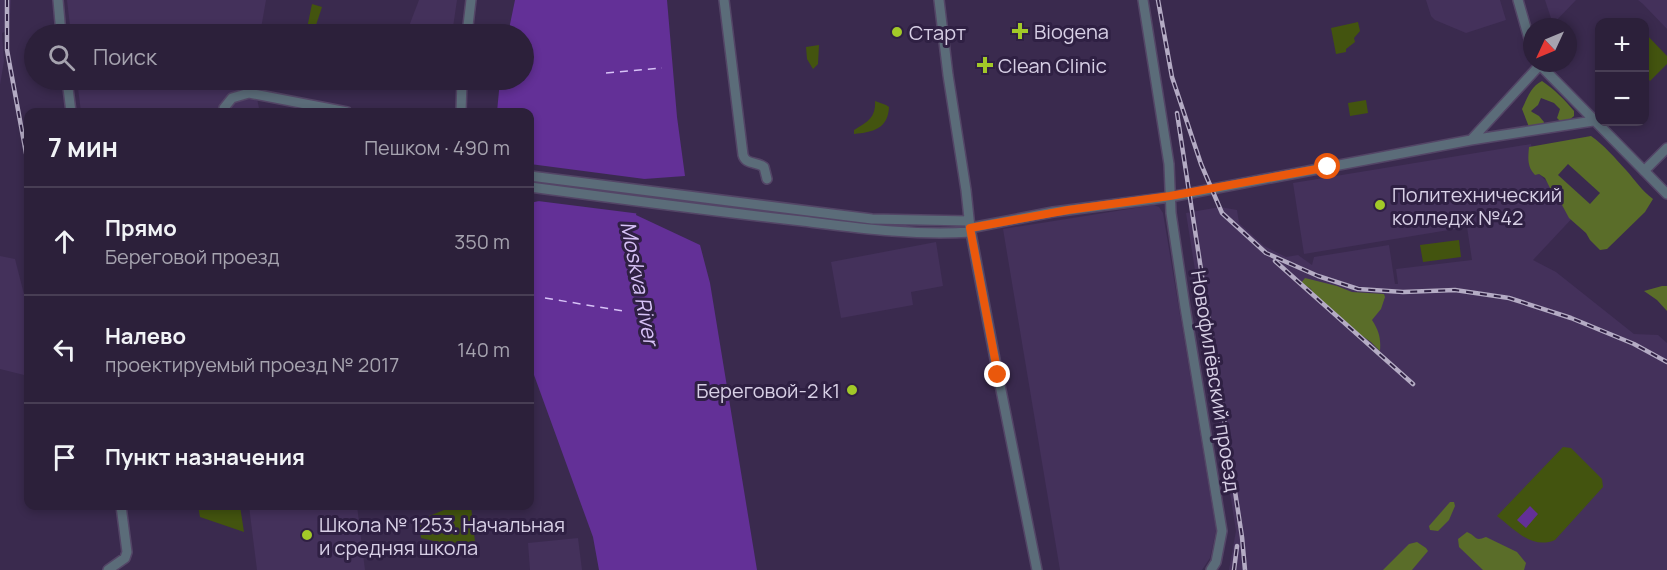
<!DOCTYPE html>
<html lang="ru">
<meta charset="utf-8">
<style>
:root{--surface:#2c203a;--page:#382d45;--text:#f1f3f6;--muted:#a6a3af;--line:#483e54}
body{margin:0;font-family:Manrope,sans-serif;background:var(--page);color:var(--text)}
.controls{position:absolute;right:18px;top:18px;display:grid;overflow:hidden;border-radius:12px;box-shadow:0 3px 9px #0003}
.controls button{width:54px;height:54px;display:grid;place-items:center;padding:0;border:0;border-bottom:2px solid var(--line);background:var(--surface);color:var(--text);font:30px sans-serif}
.compass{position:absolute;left:1523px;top:18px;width:54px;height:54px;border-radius:50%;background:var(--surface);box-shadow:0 3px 9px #0003;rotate:226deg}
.stop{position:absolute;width:18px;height:18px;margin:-14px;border:4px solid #ea580c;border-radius:50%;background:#fff}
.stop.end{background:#ea580c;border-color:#fff;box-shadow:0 2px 6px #0008}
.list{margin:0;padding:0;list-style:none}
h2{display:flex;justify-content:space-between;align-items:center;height:78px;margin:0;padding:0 24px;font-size:26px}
h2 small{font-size:20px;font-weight:400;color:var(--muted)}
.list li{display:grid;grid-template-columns:39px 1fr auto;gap:18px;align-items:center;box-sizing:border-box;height:108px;padding:0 24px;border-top:2px solid var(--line)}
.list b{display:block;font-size:22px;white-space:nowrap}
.list p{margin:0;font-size:20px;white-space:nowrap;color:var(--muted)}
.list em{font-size:20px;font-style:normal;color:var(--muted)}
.icon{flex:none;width:33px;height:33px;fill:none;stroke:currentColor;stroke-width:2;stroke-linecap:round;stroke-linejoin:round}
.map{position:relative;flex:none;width:1667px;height:570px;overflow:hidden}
.search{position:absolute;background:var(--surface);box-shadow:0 3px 9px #0003;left:24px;top:24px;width:510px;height:66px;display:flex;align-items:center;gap:15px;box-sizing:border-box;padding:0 21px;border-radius:33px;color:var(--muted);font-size:22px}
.panel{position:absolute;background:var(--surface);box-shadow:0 3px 9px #0003;left:24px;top:108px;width:510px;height:402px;border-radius:12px}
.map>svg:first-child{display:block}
.built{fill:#44315b}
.green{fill:#43540f}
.forest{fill:#5a6d29;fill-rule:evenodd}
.water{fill:#633097}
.pier{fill:#3a2a4e}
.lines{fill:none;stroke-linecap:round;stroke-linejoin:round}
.ferry{stroke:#d7c2f7;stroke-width:1.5;stroke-dasharray:8 6;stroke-linecap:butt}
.minor-casing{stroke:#534566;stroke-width:12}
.minor{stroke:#5b6c79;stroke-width:9}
.rail-casing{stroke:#b4abc4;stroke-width:4.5}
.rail{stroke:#2f2043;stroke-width:2;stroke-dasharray:7;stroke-linecap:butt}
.route{stroke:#ea580c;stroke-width:8}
.poi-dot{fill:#a2c928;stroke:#2f2043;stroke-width:2}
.labels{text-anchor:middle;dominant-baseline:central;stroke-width:6;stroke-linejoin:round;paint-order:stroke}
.poi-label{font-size:20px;fill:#d8d0e6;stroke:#2f2043;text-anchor:start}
.street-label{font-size:20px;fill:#d8d0e6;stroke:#2f2043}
.water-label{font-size:21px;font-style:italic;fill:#d7c2f7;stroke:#2f2043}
</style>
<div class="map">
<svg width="1667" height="570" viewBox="0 0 1667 570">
<rect width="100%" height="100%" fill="#3a2a4e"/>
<path class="built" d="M0,0H11L9,30L2,33L4,61L0,85Z
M67,0H266L260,34H71Z
M419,0H457L452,34H406Z
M1426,0H1500L1506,20L1466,33L1435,20L1431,16Z
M1545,0H1576L1553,24Z
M1638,0H1667V29L1643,4Z
M77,80H253L259,108L258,112H81Z
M383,80H447V87L379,88Z
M1531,144L1536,171L1578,212L1533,260L1556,272L1634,334L1658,335L1667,343V570H1229L1236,531L1186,213L1220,207L1237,210L1239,223L1264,246L1286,257L1298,255L1312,265L1314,257L1389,245L1395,284H1398L1396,269L1472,260L1467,227L1304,254L1293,183Z
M1154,205L1159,207L1163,213L1216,530L1210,558L1202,570H1060L1003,229Z
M936,242L943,286L911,292L913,305L841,318L831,262Z
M0,256L15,259L28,310V376L0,369Z
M249,506H357L365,570H257Z
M578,538L582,570H530L528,543Z"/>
<path class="green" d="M312,4L322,7L316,25L317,34L306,33Z
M1358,22L1360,31L1354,38L1355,42L1346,49V52L1336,54L1331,28Z
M1645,33L1667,56V64L1650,81L1645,75Z
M819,45L818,64L813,69L807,59L806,47Z
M1366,100L1368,113L1350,116L1348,103Z
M875,101L886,105L889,107C888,129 873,132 854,134V130C867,122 876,118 875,101Z
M1459,240L1461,257L1423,262L1420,245Z
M1563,447L1571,448L1602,479L1603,487L1555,540C1532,550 1514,529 1497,516Z
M198,506H240L244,532L200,517Z
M454,506H471L476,551L421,538L419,520Z"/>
<path class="forest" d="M1542,81C1554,89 1565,100 1574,111V116L1568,121L1561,122L1557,118L1560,109L1554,103L1541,98L1538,105L1531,111L1532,112L1539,116L1544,122L1543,126L1529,127L1522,109C1527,99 1531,86 1542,81Z
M1591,136C1604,145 1615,158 1626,170C1635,180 1642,191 1653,199L1645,212L1607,249L1600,250L1590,240L1586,233L1569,218L1562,205L1554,196L1545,178L1539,174L1535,175C1527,167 1528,158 1529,147ZM1568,164L1600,193L1590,204L1558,175Z
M1305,278L1337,286L1352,292L1384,294L1385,297L1381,309L1372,320C1379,331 1381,338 1380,351L1371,342L1355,331L1318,300L1314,296L1311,289L1301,283Z
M1662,286H1667V311L1657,300L1644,291Z
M1450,502H1454L1455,506L1449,520L1438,531L1430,530L1429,526Z
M1467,532C1477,536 1474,542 1486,537L1517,552L1526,563L1524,570H1483L1459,547L1458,539Z
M1417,542L1426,548L1428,551L1412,570H1383L1409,544Z"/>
<path class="water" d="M515,0H667L677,117L685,176L644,179L636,215L700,245L710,283L757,570H599L593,537L530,364V203L539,201V169L530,164V112H497L500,80H524V34H508Z
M1530,506L1538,514L1526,528L1517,520Z"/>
<path class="pier" d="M530,164L660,181L646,182L639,213L641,214L530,200L536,199V170L530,167Z"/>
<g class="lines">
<path class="ferry" d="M606,73L662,68
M545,298L623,311"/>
<defs>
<path id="minor" d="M58,0L61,34
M724,0L743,155C746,165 756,161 764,167L767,179
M939,0L948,75L966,190L970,228L998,375L1037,570
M1143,0L1169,164L1171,213L1185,307L1222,531L1216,562L1211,570
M1518,0L1532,49
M467,34L471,0
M1538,63L1667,194
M67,80L71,112
M223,112L224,108L232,98L249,93L347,112
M461,112L462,80
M1471,140L1539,66
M1644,171L1667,148
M530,176L872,219L969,221
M530,187C620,199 711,211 802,221C858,228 915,236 971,232
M970,228L1053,212L1170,197L1471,140L1593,121
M108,570L125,558L127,552L121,506"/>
</defs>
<use href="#minor" class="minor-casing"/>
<use href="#minor" class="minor"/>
<defs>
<path id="rail" d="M7,0V50L28,164
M1158,0L1172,77L1201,164L1222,213L1266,253L1318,276L1358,289L1403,292L1455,290L1509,298L1571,318L1634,344L1667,362
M1177,113L1242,537L1245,570
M1275,261L1413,384
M27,284L28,289
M1234,570L1237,546"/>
</defs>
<use href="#rail" class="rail-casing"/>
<use href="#rail" class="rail"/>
</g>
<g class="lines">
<path class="route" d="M998,375L970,228L1068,210L1170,196L1328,167"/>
</g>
<g class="poi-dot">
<path d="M1017 22h6v6h6v6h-6v6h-6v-6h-6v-6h6z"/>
<circle cx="897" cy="32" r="6"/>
<path d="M982 56h6v6h6v6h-6v6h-6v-6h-6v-6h6z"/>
<circle cx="1380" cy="205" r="6"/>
<circle cx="852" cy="390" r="6"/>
<circle cx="307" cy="535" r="6"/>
</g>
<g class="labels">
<g class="poi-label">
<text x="1034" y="31">Biogena</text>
<text x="909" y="32">Старт</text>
<text x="998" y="65">Clean Clinic</text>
<text x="1392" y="194">Политехнический<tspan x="1392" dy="23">колледж №42</tspan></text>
<text x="840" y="390" text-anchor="end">Береговой-2 k1</text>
<text x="319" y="524">Школа № 1253. Начальная<tspan x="319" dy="23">и средняя школа</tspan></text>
</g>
<g class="street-label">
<text transform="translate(1216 381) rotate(81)">Новофилёвский проезд</text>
</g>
<g class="water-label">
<text transform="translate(640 283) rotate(79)">Moskva River</text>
</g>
</g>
</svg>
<div class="controls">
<button>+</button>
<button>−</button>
</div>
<svg class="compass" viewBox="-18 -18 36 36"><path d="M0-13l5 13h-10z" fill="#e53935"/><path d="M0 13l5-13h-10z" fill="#a6a3af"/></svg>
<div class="stop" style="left:1328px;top:167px"></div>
<div class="stop end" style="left:998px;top:375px"></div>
<div class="search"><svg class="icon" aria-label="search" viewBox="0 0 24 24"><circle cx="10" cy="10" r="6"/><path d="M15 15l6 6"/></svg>Поиск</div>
<section class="panel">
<h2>7 мин<small>Пешком · 490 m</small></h2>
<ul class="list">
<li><svg class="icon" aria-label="ahead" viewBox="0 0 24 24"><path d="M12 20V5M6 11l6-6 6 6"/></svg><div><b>Прямо</b><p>Береговой проезд</p></div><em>350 m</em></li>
<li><svg class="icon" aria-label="left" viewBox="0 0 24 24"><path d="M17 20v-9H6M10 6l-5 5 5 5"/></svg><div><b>Налево</b><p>проектируемый проезд № 2017</p></div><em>140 m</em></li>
<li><svg class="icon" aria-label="arrive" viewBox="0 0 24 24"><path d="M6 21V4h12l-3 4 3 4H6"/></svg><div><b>Пункт назначения</b></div></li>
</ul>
</section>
</div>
